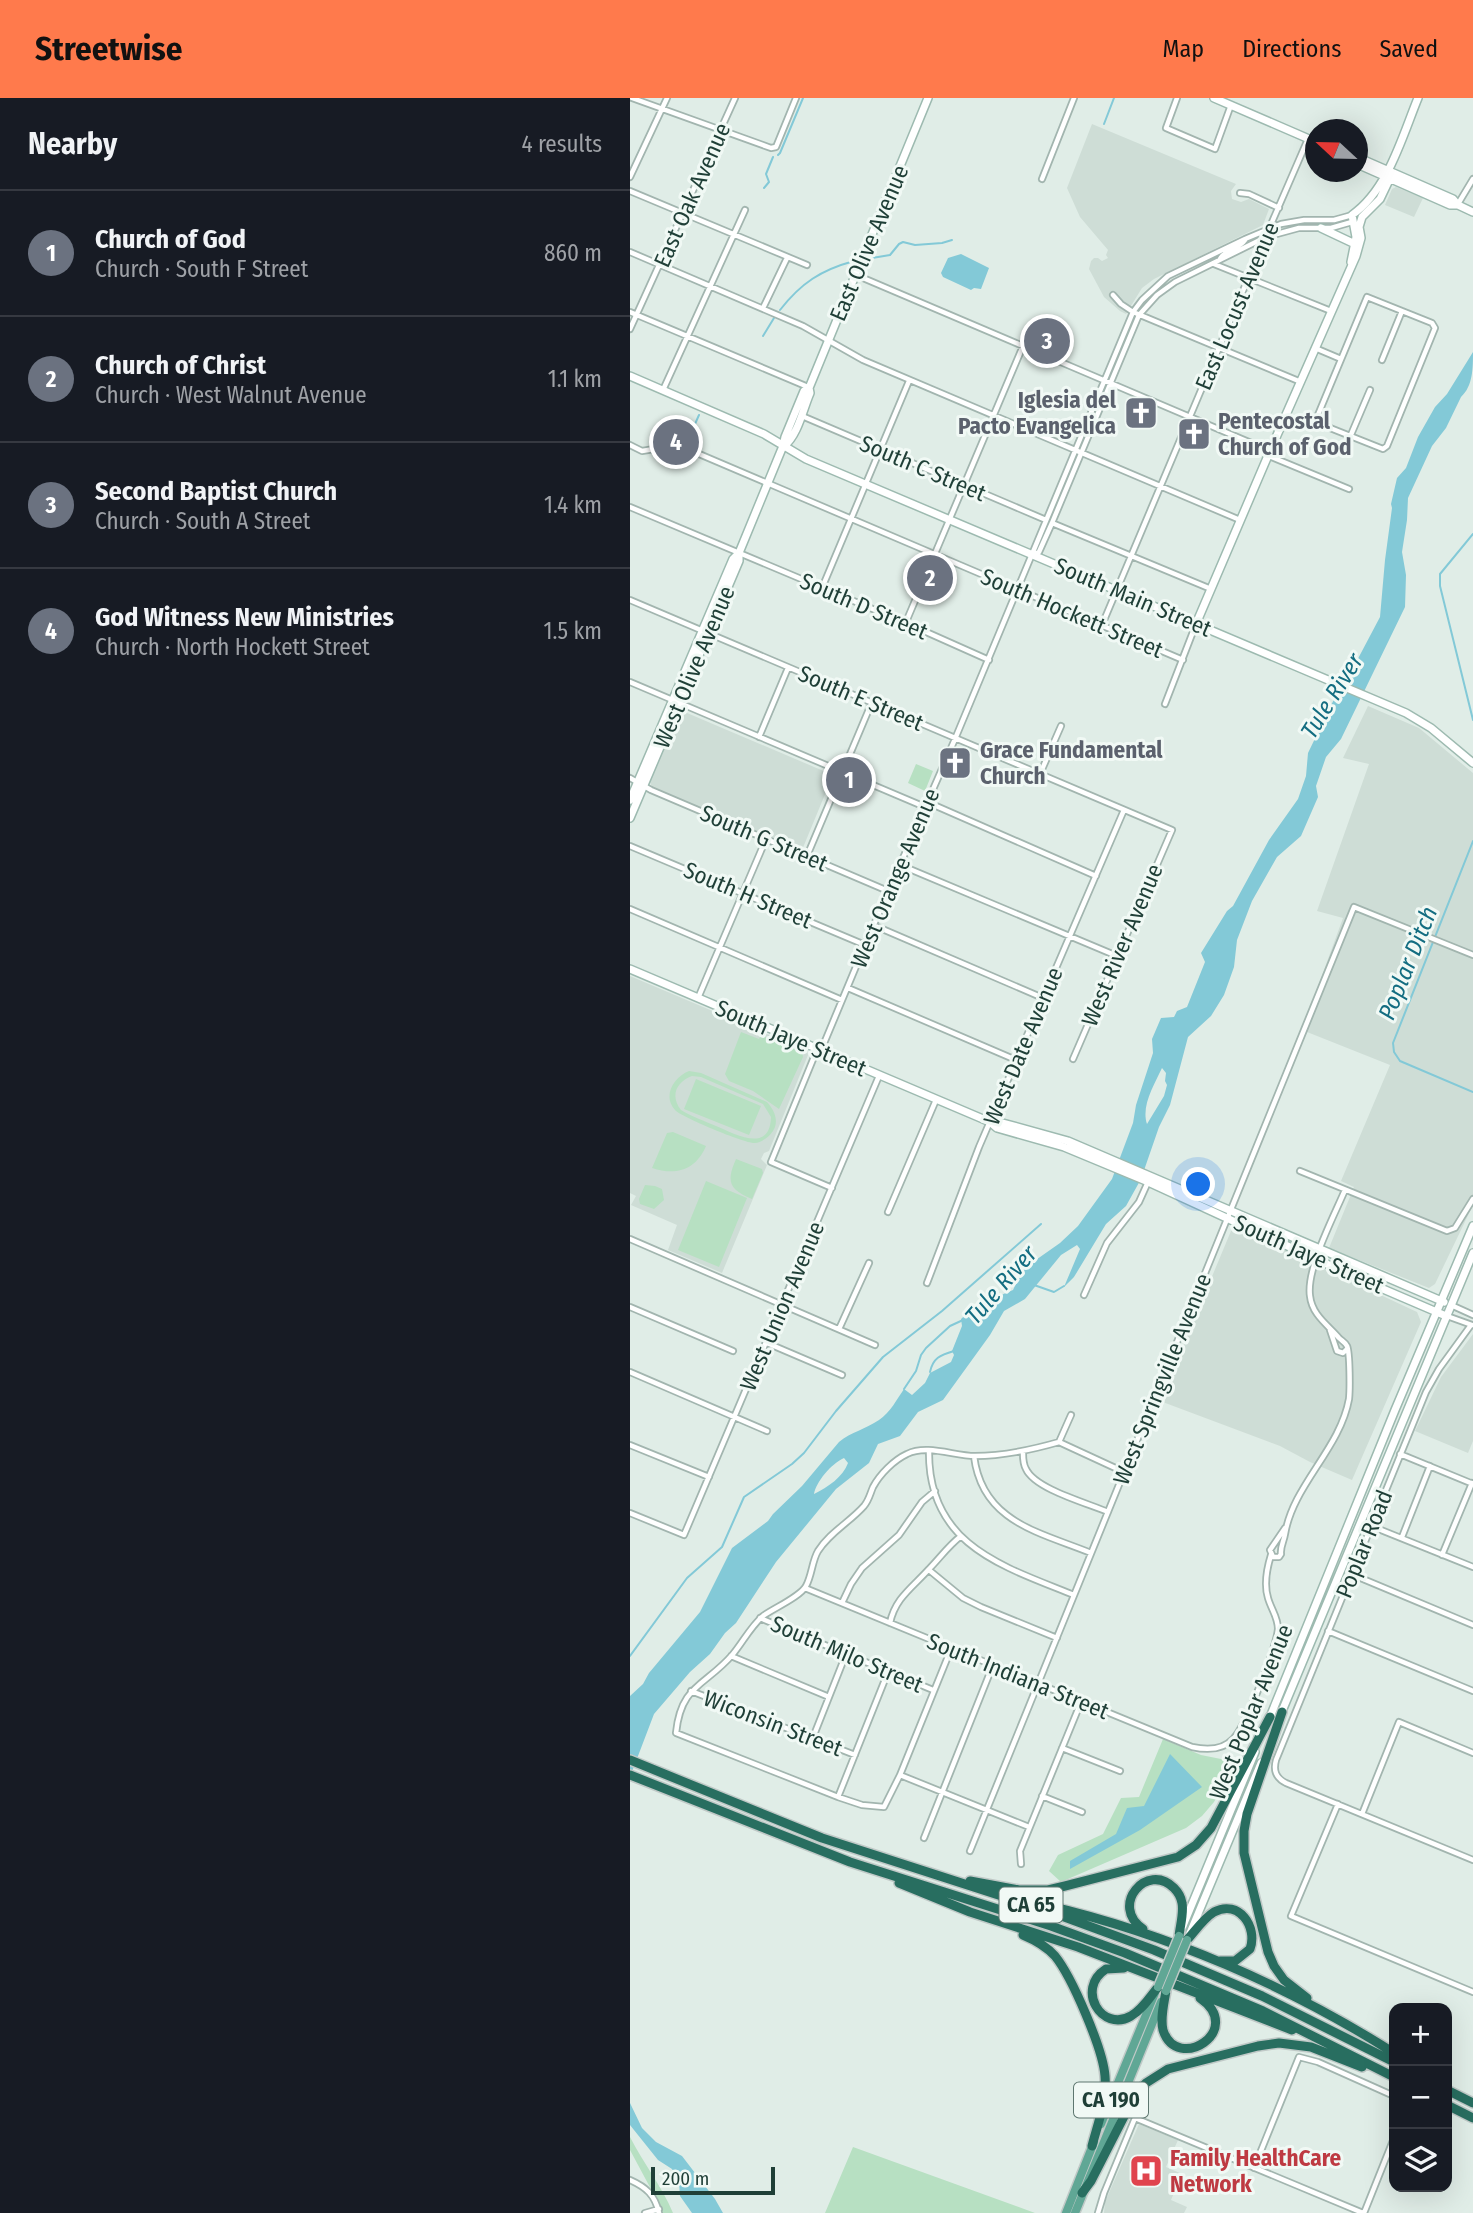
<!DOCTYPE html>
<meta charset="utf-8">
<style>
:root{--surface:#171b24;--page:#20242c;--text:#f1f3f6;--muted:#9ea1a6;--line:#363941;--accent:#ff7a4c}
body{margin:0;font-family:"Fira Sans Condensed",sans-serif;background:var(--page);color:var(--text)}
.controls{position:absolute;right:21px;bottom:21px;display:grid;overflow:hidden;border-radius:14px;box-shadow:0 7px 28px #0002}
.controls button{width:63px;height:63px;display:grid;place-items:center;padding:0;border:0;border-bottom:2px solid var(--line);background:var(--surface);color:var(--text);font:35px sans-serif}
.compass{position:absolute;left:675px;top:21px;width:63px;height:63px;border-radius:50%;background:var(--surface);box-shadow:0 7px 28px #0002;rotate:292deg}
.scale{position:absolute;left:21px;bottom:18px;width:124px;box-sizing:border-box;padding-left:7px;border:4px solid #1f3f37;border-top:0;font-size:19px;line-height:24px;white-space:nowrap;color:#1f3f37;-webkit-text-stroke:5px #f1f9f5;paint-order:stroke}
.you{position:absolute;left:569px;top:1087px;width:24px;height:24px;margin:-18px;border:5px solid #fff;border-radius:50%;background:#1a73e8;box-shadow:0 0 0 10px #1a73e833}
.badge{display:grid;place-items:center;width:46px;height:46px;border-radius:50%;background:var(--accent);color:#fff;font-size:23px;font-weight:700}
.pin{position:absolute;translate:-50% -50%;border:4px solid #fff;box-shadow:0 2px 7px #0006}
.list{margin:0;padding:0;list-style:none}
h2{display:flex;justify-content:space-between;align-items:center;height:91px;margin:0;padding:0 28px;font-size:30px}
h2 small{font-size:23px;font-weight:400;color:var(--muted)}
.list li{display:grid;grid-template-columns:46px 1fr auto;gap:21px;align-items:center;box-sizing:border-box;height:126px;padding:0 28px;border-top:2px solid var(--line)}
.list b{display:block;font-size:26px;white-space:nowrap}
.list p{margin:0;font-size:23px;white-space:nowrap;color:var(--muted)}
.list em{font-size:23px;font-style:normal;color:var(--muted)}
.icon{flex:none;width:38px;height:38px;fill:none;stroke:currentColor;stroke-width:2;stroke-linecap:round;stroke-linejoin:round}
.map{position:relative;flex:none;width:843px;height:2115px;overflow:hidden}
header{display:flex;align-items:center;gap:42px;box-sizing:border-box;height:98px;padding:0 35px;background:var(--accent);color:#111}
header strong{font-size:33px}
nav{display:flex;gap:38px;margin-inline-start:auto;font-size:24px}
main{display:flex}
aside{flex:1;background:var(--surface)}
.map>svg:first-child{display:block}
.built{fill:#ceddd6}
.green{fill:#b7e0c2;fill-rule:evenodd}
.water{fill:#83c9d7;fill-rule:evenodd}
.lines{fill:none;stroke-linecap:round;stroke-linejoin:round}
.stream{stroke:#83c9d7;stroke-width:2}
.street-casing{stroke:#a2b5af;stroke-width:8}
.secondary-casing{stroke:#9dbab0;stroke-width:10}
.primary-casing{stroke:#c0c9c7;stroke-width:11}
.highway-casing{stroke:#c0c9c7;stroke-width:12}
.street{stroke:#fff;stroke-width:4.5}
.secondary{stroke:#fff;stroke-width:7}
.primary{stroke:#60a795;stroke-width:8}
.highway{stroke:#286e60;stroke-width:9}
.primary-bridge-casing{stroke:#c0c9c7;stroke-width:11;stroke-linecap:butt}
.primary-bridge{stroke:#60a795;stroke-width:8}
.labels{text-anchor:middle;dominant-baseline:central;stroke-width:6;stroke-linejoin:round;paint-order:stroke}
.shield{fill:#f1f9f5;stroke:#5e7770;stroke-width:2}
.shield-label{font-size:21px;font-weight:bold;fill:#1f3f37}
.street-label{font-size:23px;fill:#1f3f37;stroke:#f1f9f5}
.worship-label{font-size:23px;font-weight:bold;fill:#5b616d;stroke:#f1f9f5;text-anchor:start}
.health-label{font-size:23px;font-weight:bold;fill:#be3a42;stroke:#f1f9f5;text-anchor:start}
.water-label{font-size:24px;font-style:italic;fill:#136d81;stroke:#f1f9f5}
</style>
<header>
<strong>Streetwise</strong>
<nav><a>Map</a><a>Directions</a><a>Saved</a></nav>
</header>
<main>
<aside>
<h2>Nearby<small>4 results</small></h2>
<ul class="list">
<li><span class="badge" style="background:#6b7280">1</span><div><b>Church of God</b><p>Church · South F Street</p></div><em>860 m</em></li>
<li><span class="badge" style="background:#6b7280">2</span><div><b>Church of Christ</b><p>Church · West Walnut Avenue</p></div><em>1.1 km</em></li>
<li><span class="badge" style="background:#6b7280">3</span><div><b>Second Baptist Church</b><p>Church · South A Street</p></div><em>1.4 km</em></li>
<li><span class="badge" style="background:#6b7280">4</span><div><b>God Witness New Ministries</b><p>Church · North Hockett Street</p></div><em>1.5 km</em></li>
</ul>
</aside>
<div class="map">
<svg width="843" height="2115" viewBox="0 0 843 2115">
<rect width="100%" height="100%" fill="#e0ede7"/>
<path class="built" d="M462,26L606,86L601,93L602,101L611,104L619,101L639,111L633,127L524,181L512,190L496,216L490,213L474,199L459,171L461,163L464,160H468L472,163L478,160L476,157L478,152L450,119L437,90Z
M766,89L793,100L784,119L755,107L762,91Z
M738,608L789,630L843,675V1107L805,1186L799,1190L699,1150L724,1089L711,1083L760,967L672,932L713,820L687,813L739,666L713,660Z
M50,612L203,677L172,752L22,689L20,684Z
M0,878L177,953L178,957L139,1053L134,1055L131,1061L137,1067L92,1175L38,1152L47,1127L1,1107L6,1098L0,1095Z
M607,1130L787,1214L791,1224L722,1382L680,1364L650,1348L530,1303L601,1133Z
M843,1236V1343L838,1355L785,1333L811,1279Z
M509,2026L548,2042L536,2069L552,2076L541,2102L557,2109L554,2115H474L475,2104Z"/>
<path class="green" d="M286,666L303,673L295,693L278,685Z
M111,934L129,941L131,937L172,954L173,959L149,1011L123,993L99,983L95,976Z
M59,973L71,975L137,1004C143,1011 148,1019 145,1029C142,1037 133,1044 125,1045C116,1046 51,1019 45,1012C32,998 44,979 59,973ZM62,978L71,979L133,1006L141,1019C140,1056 105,1036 86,1028C75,1023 62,1019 51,1012C40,998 46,984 62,978Z
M66,981L131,1008L119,1037L54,1011Z
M43,1034L76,1048C66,1072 46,1078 22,1070L37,1035Z
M106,1061L132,1071L133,1075L122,1101C99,1091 96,1084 106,1061Z
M76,1083L117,1100L89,1169L48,1152Z
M15,1087L25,1088L32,1091L34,1102L24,1111L10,1106L9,1101Z
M533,1641L571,1657L606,1664L584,1704L572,1718L556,1730L431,1784L419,1773L428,1757L473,1736L491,1700L509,1699Z
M0,2039C13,2065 32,2088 43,2115H31L30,2108L0,2052Z
M223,2049L405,2115H195Z"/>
<path class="water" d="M331,156L359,170L351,191L344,190L341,192L313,179L311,175L318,160Z
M843,254C843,270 843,288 831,299L816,330L802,348L778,400L777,422L772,454L776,477L775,509L711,641L696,659L686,688L688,699L671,738L647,759L622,803L607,842L604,869L594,897L581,918L558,939L540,1007L529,1029L511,1081L496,1108L476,1126L444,1179L434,1189L450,1151L447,1147L431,1157L395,1201L374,1213L360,1237L313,1302L288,1314L270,1338L248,1346L239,1365L206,1391L146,1464L106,1525L95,1535L80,1556L60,1574L24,1616L0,1679V1598L13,1586L19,1575L70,1514L102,1450L138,1423L143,1416L172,1388L209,1344C221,1334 236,1331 249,1322C260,1315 267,1301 274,1291L282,1297L295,1285L300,1275L321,1264L324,1257L322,1253L332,1228L331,1221L345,1208L383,1192L393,1171L430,1145L448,1128L482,1081L503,1025L506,1007L523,955L522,941L531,920L544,919L547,913L557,909L575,864L571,855L597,813L603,808L639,742L668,701L676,678L678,655L708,593L722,572L750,519L755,462L762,410L761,406L767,380L776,370L788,339L805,309L817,296ZM532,970L536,975L535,983L537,987L534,998L517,1026C511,1008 524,987 532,970ZM214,1360L218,1365C213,1379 198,1389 184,1396C186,1384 201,1366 214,1360Z
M540,1656L572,1689L510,1732L440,1771V1763L486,1736L497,1710L514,1708Z
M0,2005L12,2030L26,2044L52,2058L85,2101L93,2115H62L50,2098L49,2084L42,2071L28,2062L0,2027Z"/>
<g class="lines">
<path class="stream" d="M474,26L484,0
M148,57L150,55L173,0
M134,90L139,84L136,76L143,59
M242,160L260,157L269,146L273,144L285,147L312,145L322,142
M150,212C171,185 191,172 224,163
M133,238L144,220
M57,344L69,317
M843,436L810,476V488L843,622
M843,743L763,945L764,954L770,963L843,994
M404,1187L424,1194L434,1188
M300,1274C303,1260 310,1257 324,1253
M274,1291L286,1273L291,1257L296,1250L320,1228L333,1222
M0,1558L57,1480L92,1449L114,1399L162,1366L174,1355L206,1313L253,1259L312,1213L411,1126"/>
<defs>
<path id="street" d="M2,0L141,50L146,49L166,0
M547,0L536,30L585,51L601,7
M0,79L37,0
M412,81L444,0
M0,93L177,167
M610,95L619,96L649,110
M828,106L843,81
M0,154L173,228L233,262L610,422
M590,161C595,151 609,151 615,142
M584,166L701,213
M226,177L640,353
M483,197L491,206L503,214L671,284
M737,199L802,225L805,230L757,348L753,351L685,324Z
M133,210L157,160
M0,214L178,289
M0,231L105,0
M685,250L711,261
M752,262L772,213
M33,292L115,112
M172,318L416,422
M720,339L740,292
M0,347L12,353L48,347L553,562
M25,352L32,343L31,331
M639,358L719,391
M0,409L276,525L359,562
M422,425L581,491
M404,457L409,454L422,425L509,217L527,197L545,184L636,139L669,130H701L722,124
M192,490L279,283
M0,502L542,732L443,961
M276,524L393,248
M472,527L639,131L678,41
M0,584L295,709
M535,606L566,526
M129,639L158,570
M410,676L431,628
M0,680L21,692L258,793
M297,704L466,778
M0,748L235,847
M177,758L242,604
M270,767L487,858
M0,811L212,902
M243,827L413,900
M218,890L386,962
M68,900L136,741
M670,1073L817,1133L825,1130L843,1101
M202,1090L141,1064L184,959L195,943L235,847L325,641L503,214L512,202L538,178L615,141L651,126L674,122H704L722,117
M258,1114L306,1002
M0,1141L245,1247
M297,1185L349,1049L494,712
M454,1197L477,1145L509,1104L518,1084
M821,1207L843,1217
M0,1209L103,1253
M817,1218L842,1227
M841,1227L809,1271L796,1294L646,1662C643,1673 646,1680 656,1685L843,1762
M209,1231L239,1165
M700,1232L707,1253L713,1255L717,1251
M137,1245L212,1277
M0,1274L137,1333
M429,1344L494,1374
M0,1347L79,1379
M299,1353C298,1447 372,1468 444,1497
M393,1355C393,1360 393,1366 396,1371C405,1391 457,1405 478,1414
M770,1356L843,1386
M344,1358C352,1424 409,1434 461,1455
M0,1415L54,1437L249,978
M741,1428L843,1469
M655,1430L640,1452L643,1459H649L651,1456C650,1449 654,1443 655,1436C663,1387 710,1351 719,1301C720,1292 720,1255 717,1248C715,1244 712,1243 709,1240C698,1227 682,1217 680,1198C676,1171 704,1118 715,1092
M772,1439L800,1368
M812,1457L842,1385
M299,1472L333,1500L351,1509L427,1540
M721,1476L843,1527
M175,1490L562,1649C576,1652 592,1653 603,1641C616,1628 646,1550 648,1531C648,1519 641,1511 638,1500C634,1487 637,1470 641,1457
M212,1505L221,1486L232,1470L269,1437L292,1404L305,1393
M130,1520L303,1592
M260,1525C265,1500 283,1489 299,1471C310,1460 318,1448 331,1438
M698,1533L843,1593
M321,1551L270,1677L254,1709L232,1707L208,1699L46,1635C51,1586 76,1588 103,1556C113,1544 121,1528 133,1518C144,1510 170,1499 176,1488C182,1477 182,1463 188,1453C200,1434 220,1424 234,1408C239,1402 240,1396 243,1389C250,1376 264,1362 277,1356C297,1346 324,1358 345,1358C374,1358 401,1352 429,1344L441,1317
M101,1558L199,1599
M61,1593L225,1657
M182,1642L216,1556
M432,1650L490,1673
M270,1677L399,1729
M412,1698L452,1714
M208,1699L258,1574
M708,1706L661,1818L843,1894
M732,1716L769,1624L843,1655
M294,1740L363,1567
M340,1753L724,809L843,857
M391,1766L390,1753L451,1604
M624,2070L669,1959L688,1964L764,1998
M0,2082C16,2089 25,2097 29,2115
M15,2115L29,2111
M468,2115L474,2095L505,2020L733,2115
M734,2115L764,2040"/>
<path id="secondary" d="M584,0L679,41H685
M727,59L823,101L828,107L843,114
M727,66L820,107H828
M691,130L725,146
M721,164L726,139L722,117C758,92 772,39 788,0
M0,278L134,336L176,361L776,615L801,630L843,665
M154,348C168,337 173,311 180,295L179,290
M566,526L640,353L726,158L731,140L729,129L732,119L750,101L760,80L759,72
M0,702L103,461L109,455
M0,720L109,463V455L153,348L155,339L174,293L179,290L298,0
M0,871L360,1024L367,1030L434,1049L516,1083L725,1179L816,1218
M361,1024H369L438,1043L814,1204
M650,1618L843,1155
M638,1624L765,1312L843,1128
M553,1828L625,1654
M560,1835L631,1665"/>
<path id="primary" d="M471,2026L525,1895
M436,2115L464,2044
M445,2115L531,1904"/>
<path id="highway" d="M652,1614L617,1716L614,1733V1755L638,1854L644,1868L654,1882L677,1900
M0,1662L192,1740L418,1813L524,1852L632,1898L764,1964
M0,1677L220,1764L421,1828L495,1855L633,1913L764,1979
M340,1783L389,1792H418L435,1788L548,1759L566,1747L581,1730L640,1619
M269,1785L340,1814L448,1849L662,1932
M415,1807C536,1835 659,1888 764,1955
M513,1831C479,1808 517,1763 544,1790C548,1794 551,1799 552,1805C554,1815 550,1828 549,1838
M393,1837C405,1842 416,1848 425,1858C442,1879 473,1951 475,1978C477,2002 468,2025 462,2048
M557,1842C565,1833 574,1820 584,1814C609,1801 628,1829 620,1851L605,1863H590
M494,1870L476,1871C445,1891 472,1935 501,1918C512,1912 520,1899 528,1889
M536,1893C534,1905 530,1920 533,1932C547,1976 616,1932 570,1900
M817,1992L843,2005
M817,2007L843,2020
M452,2095L461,2083L505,1997L516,1985L538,1971L628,1948L649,1945L681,1949L732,1969"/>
</defs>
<use href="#street" class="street-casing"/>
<use href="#secondary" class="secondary-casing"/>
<use href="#primary" class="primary-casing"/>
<use href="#highway" class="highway-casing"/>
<use href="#street" class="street"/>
<use href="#secondary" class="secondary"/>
<use href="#primary" class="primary"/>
<use href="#highway" class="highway"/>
<defs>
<path id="primary-bridge" d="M528,1889L549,1838
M536,1893L557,1842"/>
</defs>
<use href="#primary-bridge" class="primary-bridge-casing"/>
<use href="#primary-bridge" class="primary-bridge"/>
</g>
<defs>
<symbol id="church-square" viewBox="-11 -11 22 22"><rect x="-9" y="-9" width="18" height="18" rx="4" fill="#6b7280" stroke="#f1f9f5"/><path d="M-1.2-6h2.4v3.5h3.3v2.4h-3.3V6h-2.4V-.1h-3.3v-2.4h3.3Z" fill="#fff"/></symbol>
<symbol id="hospital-square" viewBox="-11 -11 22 22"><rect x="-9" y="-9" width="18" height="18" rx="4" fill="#e0444e" stroke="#f1f9f5"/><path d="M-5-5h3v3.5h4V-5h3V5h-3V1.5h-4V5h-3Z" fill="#fff"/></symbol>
</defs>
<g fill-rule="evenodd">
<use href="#church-square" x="492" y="296" width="38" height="38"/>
<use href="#church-square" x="545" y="317" width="38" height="38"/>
<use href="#church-square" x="306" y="646" width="38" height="38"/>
<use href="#hospital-square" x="497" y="2054" width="38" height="38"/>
</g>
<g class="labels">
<g class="shield">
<rect x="369.5" y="1789.5" width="63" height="35" rx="5"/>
<rect x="444" y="1984.5" width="74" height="35" rx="5"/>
</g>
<g class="shield-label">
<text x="401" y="1807">CA 65</text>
<text x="481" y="2002">CA 190</text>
</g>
<g class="street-label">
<text transform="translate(62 97) rotate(-66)">East Oak Avenue</text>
<text transform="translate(239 145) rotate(-67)">East Olive Avenue</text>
<text transform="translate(607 208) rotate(-67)">East Locust Avenue</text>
<text transform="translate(293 370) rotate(23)">South C Street</text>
<text transform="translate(503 499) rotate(23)">South Main Street</text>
<text transform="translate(234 508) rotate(23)">South D Street</text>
<text transform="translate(442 515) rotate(23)">South Hockett Street</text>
<text transform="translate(64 569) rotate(-67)">West Olive Avenue</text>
<text transform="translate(231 600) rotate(23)">South E Street</text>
<text transform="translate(134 740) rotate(23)">South G Street</text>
<text transform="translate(265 780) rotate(-67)">West Orange Avenue</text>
<text transform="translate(118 797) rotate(23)">South H Street</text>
<text transform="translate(492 847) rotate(-67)">West River Avenue</text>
<text transform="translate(161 940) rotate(23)">South Jaye Street</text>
<text transform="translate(393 948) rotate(-67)">West Date Avenue</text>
<text transform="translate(679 1156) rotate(24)">South Jaye Street</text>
<text transform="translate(152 1208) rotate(-67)">West Union Avenue</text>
<text transform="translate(532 1281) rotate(-68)">West Springville Avenue</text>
<text transform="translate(734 1446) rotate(-68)">Poplar Road</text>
<text transform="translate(217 1556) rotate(23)">South Milo Street</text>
<text transform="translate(388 1578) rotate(22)">South Indiana Street</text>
<text transform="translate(621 1614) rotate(-68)">West Poplar Avenue</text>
<text transform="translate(143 1625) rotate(21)">Wiconsin Street</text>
</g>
<g class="worship-label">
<text x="486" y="302" text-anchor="end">Iglesia del<tspan x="486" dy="26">Pacto Evangelica</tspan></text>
<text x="588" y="323">Pentecostal<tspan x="588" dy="26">Church of God</tspan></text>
<text x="350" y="652">Grace Fundamental<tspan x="350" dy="26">Church</tspan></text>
</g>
<g class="health-label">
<text x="540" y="2060">Family HealthCare<tspan x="540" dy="26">Network</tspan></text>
</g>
<g class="water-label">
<text transform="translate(702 598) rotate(-58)">Tule River</text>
<text transform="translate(778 865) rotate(-68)">Poplar Ditch</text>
<text transform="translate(371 1187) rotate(-49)">Tule River</text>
</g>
</g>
</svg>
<div class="controls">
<button>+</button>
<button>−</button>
<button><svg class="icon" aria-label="layers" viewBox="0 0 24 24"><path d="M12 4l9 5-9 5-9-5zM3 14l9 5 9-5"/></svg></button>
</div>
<svg class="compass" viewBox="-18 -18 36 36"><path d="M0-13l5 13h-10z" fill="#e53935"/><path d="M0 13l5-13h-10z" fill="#9ea1a6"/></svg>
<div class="scale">200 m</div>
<div class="you"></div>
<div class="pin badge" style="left:219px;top:682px;background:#6b7280">1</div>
<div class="pin badge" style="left:300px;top:480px;background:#6b7280">2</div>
<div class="pin badge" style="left:417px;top:243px;background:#6b7280">3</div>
<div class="pin badge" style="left:46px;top:344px;background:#6b7280">4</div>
</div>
</main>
